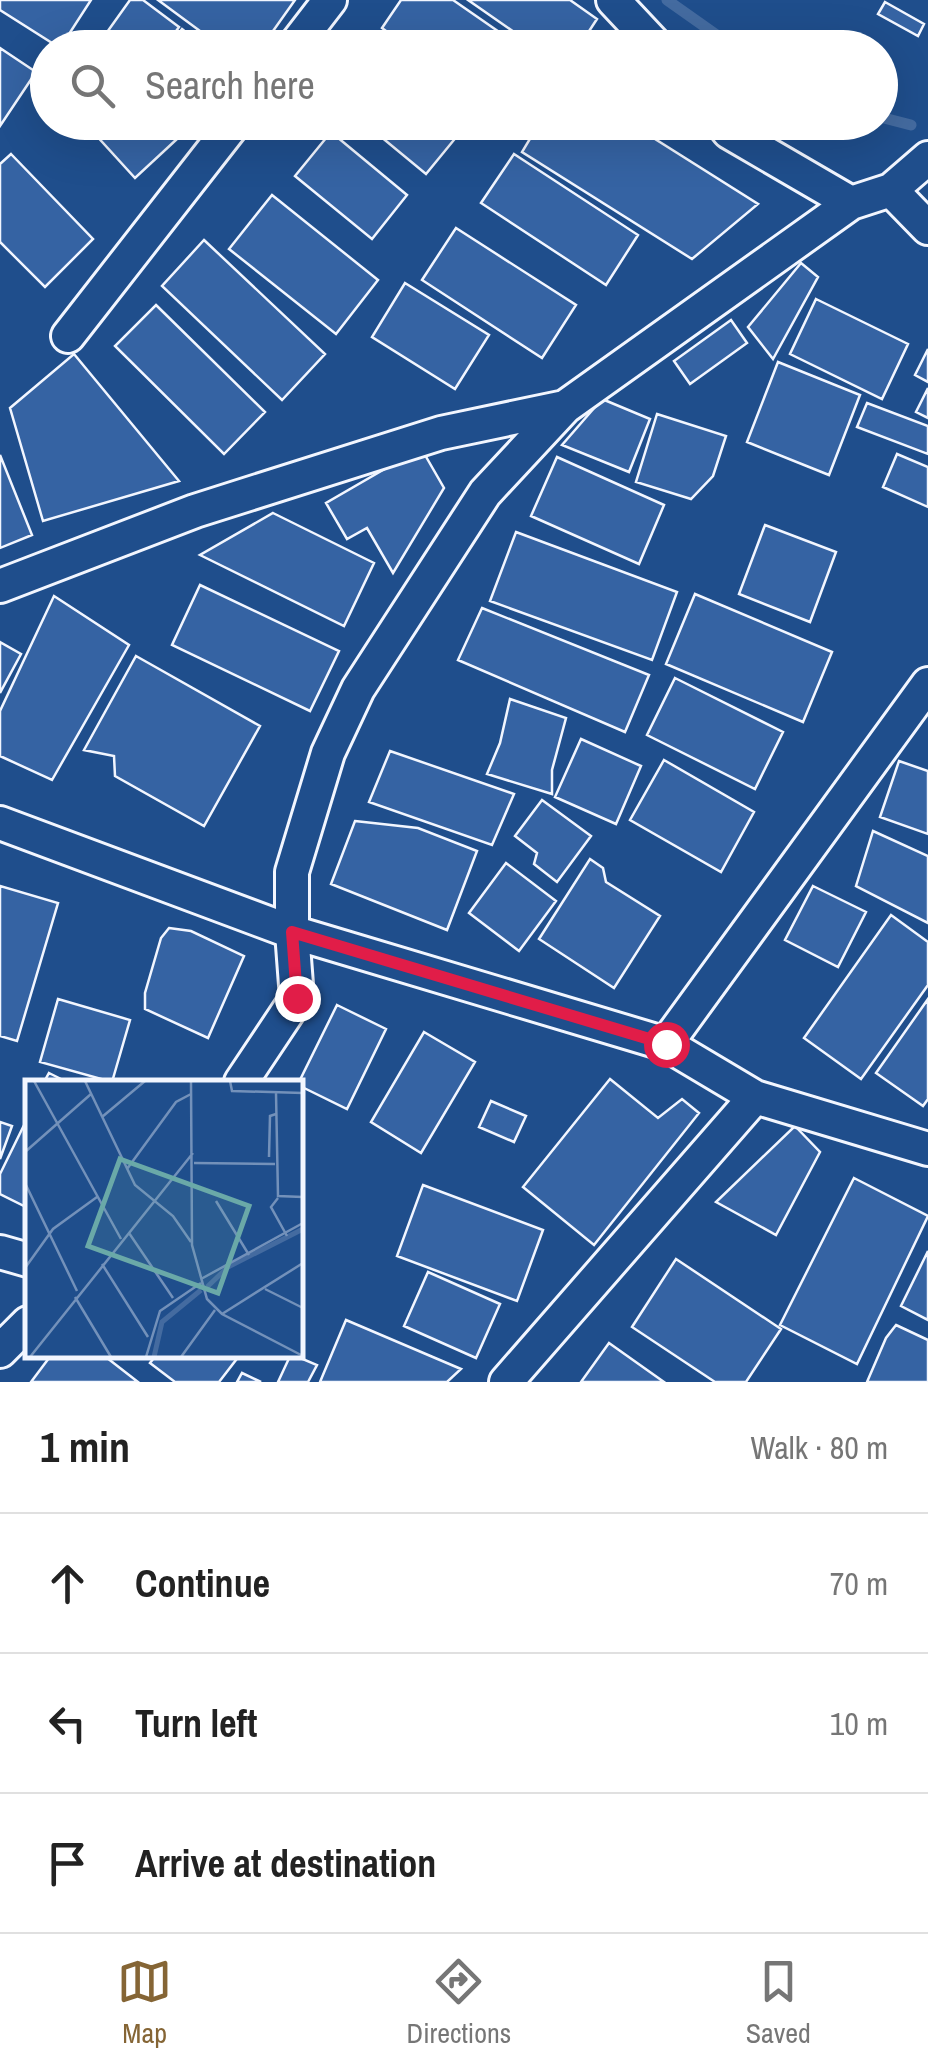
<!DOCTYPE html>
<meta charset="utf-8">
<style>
:root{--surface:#fff;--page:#f2f2f2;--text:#222;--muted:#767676;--line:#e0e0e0;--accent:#856535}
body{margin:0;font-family:"Archivo Narrow",sans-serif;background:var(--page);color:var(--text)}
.stop{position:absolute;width:30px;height:30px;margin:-22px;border:8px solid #e11d48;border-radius:50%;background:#fff}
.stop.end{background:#e11d48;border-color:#fff;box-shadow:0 2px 10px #0008}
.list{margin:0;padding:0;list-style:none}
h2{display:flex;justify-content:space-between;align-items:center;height:130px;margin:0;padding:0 40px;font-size:42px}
h2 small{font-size:32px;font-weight:400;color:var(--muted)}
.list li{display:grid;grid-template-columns:65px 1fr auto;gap:30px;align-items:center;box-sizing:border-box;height:140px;padding:0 40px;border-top:2px solid var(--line)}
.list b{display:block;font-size:38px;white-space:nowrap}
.list em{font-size:32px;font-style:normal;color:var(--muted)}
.icon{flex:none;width:55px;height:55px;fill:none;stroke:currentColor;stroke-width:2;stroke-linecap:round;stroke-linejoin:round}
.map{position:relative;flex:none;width:928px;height:1382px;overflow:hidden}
.search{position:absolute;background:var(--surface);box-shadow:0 10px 40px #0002;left:30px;right:30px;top:30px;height:110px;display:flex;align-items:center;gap:25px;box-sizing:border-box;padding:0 35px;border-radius:55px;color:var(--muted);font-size:38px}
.sheet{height:550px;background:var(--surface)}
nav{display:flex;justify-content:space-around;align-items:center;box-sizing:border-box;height:140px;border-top:2px solid var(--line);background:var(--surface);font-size:28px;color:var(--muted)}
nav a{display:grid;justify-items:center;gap:5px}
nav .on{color:var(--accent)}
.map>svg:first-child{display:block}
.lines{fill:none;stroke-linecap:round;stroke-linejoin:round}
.stream{stroke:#446ba0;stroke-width:11}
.building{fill:#3563a3;stroke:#f2f6ff;stroke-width:2.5}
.street-casing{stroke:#f2f6ff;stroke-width:38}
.street{stroke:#1f4e8c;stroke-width:32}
.route{stroke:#e11d48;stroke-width:12}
.inset-river{fill:none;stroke:#446ba0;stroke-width:5}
.inset-road{fill:none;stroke:#7391ba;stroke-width:2.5}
.view{fill:#6aa9a8;fill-opacity:0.15;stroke:#6aa9a8;stroke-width:5}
.inset-edge{fill:none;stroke:#f2f6ff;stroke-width:5}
</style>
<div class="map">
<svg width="928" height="1382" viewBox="0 0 928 1382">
<rect width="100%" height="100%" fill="#1f4e8c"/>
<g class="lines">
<path class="stream" d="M667,0L735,48
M880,117L911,125"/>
</g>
<path class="building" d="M0,0H91L60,48L0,10Z
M130,0H143L179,27L164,48H122L105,35Z
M158,0H295L261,48H223Z
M401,0H453L518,45L409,48L382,28Z
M468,0H570L597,19L578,48H537Z
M885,2L924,24L918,36L878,14Z
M182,29L206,48H168Z
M0,48L36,72L0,126Z
M84,122H182L177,139L135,178Z
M363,122H443L458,135L426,174Z
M540,122H628L758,204L692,259L522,152Z
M331,132L407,195L372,239L295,176Z
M11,154L93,239L45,287L0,242V164Z
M514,154L638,235L606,285L481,203Z
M272,195L378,280L336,334L229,249Z
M456,228L576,305L542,358L422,280Z
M204,240L325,354L282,400L162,286Z
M801,263L818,277L773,359L748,327Z
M405,283L489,335L455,389L372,337Z
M816,299L908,344L882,399L790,354Z
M156,305L265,412L224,454L115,346Z
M731,320L747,343L690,384L674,361Z
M928,349V382L915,375Z
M74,354L179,481L43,521L10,408Z
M778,362L860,395L829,475L747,442Z
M928,388V418L916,412Z
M602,399L650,419L629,472L562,445Z
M867,403L928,426V454L857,427Z
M657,414L726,436L713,476L691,499L636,482Z
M421,448L444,488L393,573L367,528L347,539L326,503Z
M897,454L928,467V507L883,487Z
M0,455L32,535L0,548Z
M557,457L664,505L639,564L531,516Z
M273,513L374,563L344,626L200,555Z
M765,525L836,552L810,622L739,594Z
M516,532L677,592L652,660L490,601Z
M200,585L339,651L310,711L172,645Z
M695,594L832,652L803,722L666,664Z
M54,596L129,645L52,780L0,756V711Z
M482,608L649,675L625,732L458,660Z
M0,642L21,654L0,693Z
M136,656L260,726L204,826L115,776L114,756L84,750Z
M675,678L783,732L755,789L647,735Z
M510,699L566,718L552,770V794L487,774L500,743Z
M581,739L641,766L616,824L555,797Z
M390,751L514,794L492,845L369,802Z
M664,760L754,812L721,872L630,820Z
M899,761L928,771V834L880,817Z
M542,800L591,836L557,882L534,864L537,853L515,836Z
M355,821L418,828L477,851L447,930L331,884Z
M873,831L928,856V923L856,886Z
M590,859L603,868L606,882L660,916L614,988L539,939Z
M506,863L556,901L519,951L469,913Z
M0,886L58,903L17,1041L0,1036Z
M813,886L866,912L838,967L785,940Z
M891,915L928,942V985L861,1079L804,1038Z
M169,928L191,931L244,956L208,1038L145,1009V993L161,938Z
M58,999L130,1020L112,1082L40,1062Z
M928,999V1099L923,1106L876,1073Z
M337,1005L386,1029L347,1109L300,1086L299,1082Z
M424,1032L475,1062L421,1153L371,1122Z
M49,1073L67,1082H44Z
M610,1079L658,1118L682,1099L699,1113L594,1245L523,1187Z
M491,1101L526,1116L514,1142L479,1127Z
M28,1117V1208L0,1194V1174Z
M0,1122L12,1126L0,1159Z
M795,1126L820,1152L776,1235L716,1202Z
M854,1178L928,1216L857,1364L780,1325Z
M423,1185L543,1230L517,1301L397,1256Z
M928,1251V1320L901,1306Z
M676,1259L781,1329L746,1382H715L632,1327Z
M428,1272L500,1304L476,1358L404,1326Z
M346,1320L461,1369L447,1382H320Z
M896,1325L928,1340V1382H867L886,1338Z
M609,1343L664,1382H581Z
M52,1354H102L138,1382H31Z
M157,1354H238L239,1356L219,1382H175L150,1363Z
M291,1354L317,1365L308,1382H278Z
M242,1373L261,1382H237Z"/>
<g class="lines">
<defs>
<path id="street" d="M613,0L658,48
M293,48L330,0
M721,122L729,132L851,203
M891,190L928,228
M68,336L235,122
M0,586L195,511L441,433L565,407L851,203L891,190L928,158
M0,823L292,932L666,1044L755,1097L928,1149
M666,1044L928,684
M241,1082L297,998L292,932V872L328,753L358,689L485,493L565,407
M0,1252L28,1260
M0,1351L28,1323
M506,1382L755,1097"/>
</defs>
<use href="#street" class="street-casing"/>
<use href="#street" class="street"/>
</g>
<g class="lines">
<path class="route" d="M297,998L292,932L666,1044"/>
</g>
<g transform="translate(25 1080)">
<rect width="278" height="278" fill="#1f4e8c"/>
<path class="inset-river" d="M182,207L203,187L278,149M129,277L137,242L176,210"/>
<path class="inset-road" d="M9,1L96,159M60,1L110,105L148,136L166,162M166,1L167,165L182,219L197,234L278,276M205,1L207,11L278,13M251,13L253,116L278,117M77,37L120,1M0,72L66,14M244,77L245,36L251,34M169,83L250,84M102,89L151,22L166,14M0,103L52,211M253,118L246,127L262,156M191,121L224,175M104,153L148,218M77,184L123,257M0,188L28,149L72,117M176,199L278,143M240,209L278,228M50,217L86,277M197,234L278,183M5,277L168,73M121,277L135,231L176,203M156,277L190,230"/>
<path class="view" d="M95,79L224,126L193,213L63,166Z"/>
<rect width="278" height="278" class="inset-edge"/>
</g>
</svg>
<div class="stop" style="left:666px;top:1044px"></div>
<div class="stop end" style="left:297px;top:998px"></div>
<div class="search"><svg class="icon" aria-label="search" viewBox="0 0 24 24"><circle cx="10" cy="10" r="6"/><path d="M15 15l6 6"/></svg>Search here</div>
</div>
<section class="sheet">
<h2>1 min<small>Walk · 80 m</small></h2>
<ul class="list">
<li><svg class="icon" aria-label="ahead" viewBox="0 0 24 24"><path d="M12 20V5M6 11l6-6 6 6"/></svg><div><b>Continue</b></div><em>70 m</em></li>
<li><svg class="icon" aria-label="left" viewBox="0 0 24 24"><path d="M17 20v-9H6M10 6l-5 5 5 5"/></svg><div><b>Turn left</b></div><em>10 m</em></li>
<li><svg class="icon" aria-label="arrive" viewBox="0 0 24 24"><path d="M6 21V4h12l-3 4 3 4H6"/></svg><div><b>Arrive at destination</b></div></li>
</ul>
</section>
<nav>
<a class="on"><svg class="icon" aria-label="map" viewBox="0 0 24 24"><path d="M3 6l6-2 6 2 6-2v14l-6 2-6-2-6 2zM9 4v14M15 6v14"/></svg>Map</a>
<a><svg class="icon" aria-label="directions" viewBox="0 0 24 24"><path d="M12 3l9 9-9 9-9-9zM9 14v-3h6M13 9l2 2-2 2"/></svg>Directions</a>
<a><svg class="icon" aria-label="saved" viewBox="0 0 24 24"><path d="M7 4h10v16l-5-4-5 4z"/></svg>Saved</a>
</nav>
